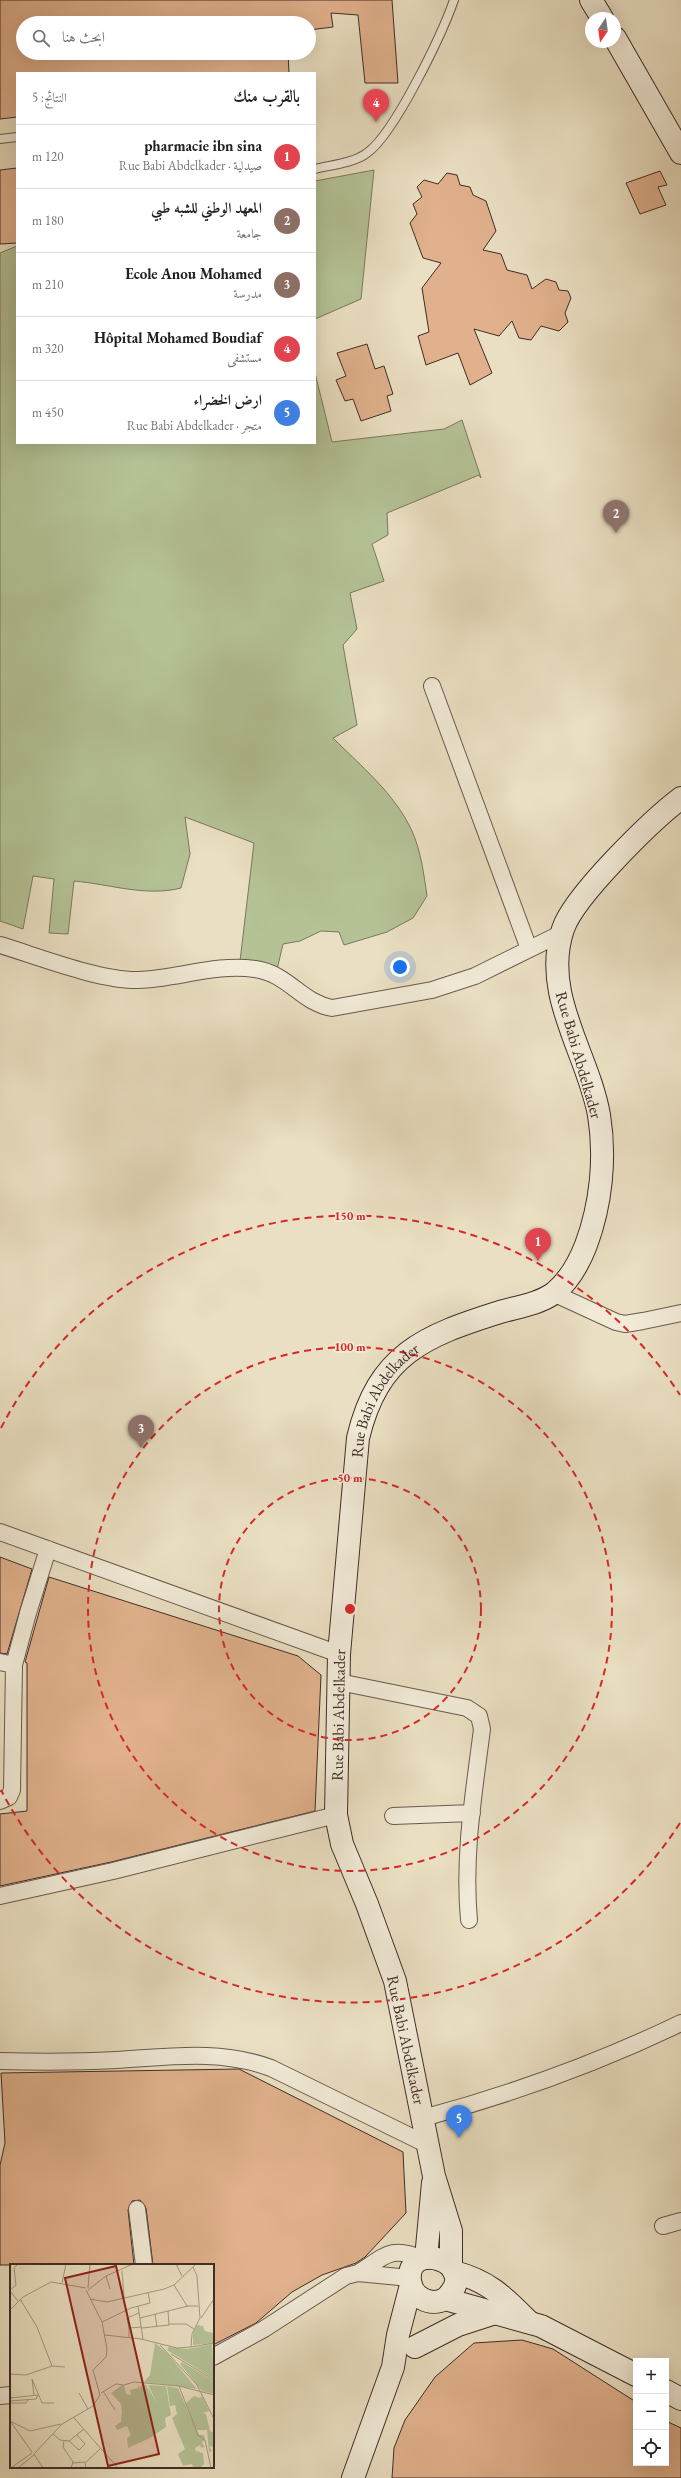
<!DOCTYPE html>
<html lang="ar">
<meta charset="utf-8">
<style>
:root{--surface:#fff;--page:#f2f2f2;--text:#202124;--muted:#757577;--line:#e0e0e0;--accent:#8f2418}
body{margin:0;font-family:"EB Garamond",Amiri,serif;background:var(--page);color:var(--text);direction:rtl}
.controls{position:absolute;right:12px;bottom:12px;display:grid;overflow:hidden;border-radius:0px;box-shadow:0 4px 16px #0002}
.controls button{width:36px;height:36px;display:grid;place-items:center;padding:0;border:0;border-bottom:1px solid var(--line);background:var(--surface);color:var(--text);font:20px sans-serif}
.compass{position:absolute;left:585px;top:12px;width:36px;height:36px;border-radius:50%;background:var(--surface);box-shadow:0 4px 16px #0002;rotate:193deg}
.you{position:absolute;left:400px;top:967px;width:14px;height:14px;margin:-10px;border:3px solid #fff;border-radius:50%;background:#1a73e8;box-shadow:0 0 0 6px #1a73e833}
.badge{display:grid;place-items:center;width:26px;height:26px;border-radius:50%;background:var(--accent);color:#fff;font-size:13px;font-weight:700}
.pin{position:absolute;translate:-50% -33px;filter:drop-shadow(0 1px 2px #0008)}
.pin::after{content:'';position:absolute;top:21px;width:14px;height:12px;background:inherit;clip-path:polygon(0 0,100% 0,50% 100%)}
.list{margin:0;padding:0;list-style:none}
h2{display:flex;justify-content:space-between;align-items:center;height:52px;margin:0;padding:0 16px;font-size:17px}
h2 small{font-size:13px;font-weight:400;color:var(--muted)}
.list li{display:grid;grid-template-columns:26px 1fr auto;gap:12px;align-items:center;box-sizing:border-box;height:64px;padding:0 16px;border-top:1px solid var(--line)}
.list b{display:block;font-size:15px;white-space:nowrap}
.list p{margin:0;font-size:13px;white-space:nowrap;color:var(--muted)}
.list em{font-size:13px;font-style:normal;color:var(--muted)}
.icon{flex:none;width:22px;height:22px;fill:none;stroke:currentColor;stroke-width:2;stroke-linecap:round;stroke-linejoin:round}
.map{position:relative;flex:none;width:681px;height:2478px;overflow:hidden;direction:ltr}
.search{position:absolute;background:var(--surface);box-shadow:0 4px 16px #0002;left:16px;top:16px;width:300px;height:44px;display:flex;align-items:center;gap:10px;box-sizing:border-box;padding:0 14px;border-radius:22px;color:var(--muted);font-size:15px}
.panel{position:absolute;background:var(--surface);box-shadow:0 4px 16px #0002;left:16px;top:72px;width:300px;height:372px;border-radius:0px;direction:rtl}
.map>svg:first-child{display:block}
.green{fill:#b4c296;stroke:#7a785e}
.building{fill:#e0b18c;stroke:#3f2d26}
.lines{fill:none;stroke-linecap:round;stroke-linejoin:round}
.lane-casing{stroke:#6a5a4d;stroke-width:10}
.street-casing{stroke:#6a5a4d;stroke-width:18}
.secondary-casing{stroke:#3f2d26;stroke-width:24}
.lane{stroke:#f1ead7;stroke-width:8}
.street{stroke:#f1ead7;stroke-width:16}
.secondary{stroke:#f1ead7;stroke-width:22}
.ring{fill:none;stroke:#d62828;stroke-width:2;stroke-dasharray:7 5}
.labels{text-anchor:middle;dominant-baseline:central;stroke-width:3.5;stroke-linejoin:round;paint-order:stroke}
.street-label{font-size:16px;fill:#3f2d26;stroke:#f1ead7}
.inset-road{fill:none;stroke:#a69884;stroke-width:1}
.view{fill:#8f2418;fill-opacity:0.15;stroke:#8f2418;stroke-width:2}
.inset-edge{fill:none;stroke:#3f2d26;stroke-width:2}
.centre{fill:#d62828;stroke:#f1ead7;stroke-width:2}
.ring-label{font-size:12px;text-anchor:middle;font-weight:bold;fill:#d62828;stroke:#f1ead7;stroke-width:3.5;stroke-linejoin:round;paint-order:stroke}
</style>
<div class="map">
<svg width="681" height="2478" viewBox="0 0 681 2478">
<rect width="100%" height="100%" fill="#eadfc2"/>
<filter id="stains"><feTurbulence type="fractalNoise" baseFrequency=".005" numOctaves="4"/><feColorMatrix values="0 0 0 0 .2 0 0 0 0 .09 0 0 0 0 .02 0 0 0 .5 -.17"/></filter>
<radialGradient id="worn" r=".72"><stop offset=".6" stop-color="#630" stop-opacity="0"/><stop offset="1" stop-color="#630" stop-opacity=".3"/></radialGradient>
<path class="green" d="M374,170L361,299L315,319V181Z
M17,246V443H315V373L332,442L444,429L462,420L481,478L479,475L387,513L388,535L372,544L384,581L350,593L357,629L343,645L357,725L333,738C361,766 395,794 412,831C421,851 424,875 427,896L413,918L387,932L344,945L339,932L321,931L300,941L283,944L276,974L240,961L254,843L185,817L190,854L181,888C146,897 109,884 74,881L68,934L49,933L54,879L33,876L23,929L0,921V253Z"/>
<path class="building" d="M0,0H392L398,83H365L358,15L331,13L333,27L309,30V23H23V53H288L289,73H17V117L0,119Z
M17,168V243L0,244V170Z
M660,171L667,185L658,187L666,205L640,214L626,183Z
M447,173L457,175L460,185L470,187L473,195L486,201L496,231L483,250L501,254L507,270L527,275L532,289L546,279L556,282L559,290L568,291L571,298L565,313L568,322L559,331L541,326L531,340L519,338L512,321L499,336L474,329L492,373L470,385L458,353L426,365L418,336L429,332L422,288L441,263L423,258L410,223L417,214L413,204L422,197L417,187L424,180L438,184Z
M367,344L375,369L384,366L393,394L387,396L391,411L361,421L353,399L345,401L336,380L346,376L337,353Z
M0,1557L32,1569L7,1654L0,1653Z
M49,1577L298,1656L321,1675L315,1811L111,1862L0,1886V1814L27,1811V1663L25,1662Z
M239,2069L403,2152L406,2213L365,2257L356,2263L322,2275L292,2292L256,2323L213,2345V2265H153L146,2208L140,2200L132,2201L128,2210L134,2265H0V2165L5,2143L1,2073Z
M522,2340L553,2349L636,2402V2463H666V2421L681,2428V2478H392L394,2448L405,2420L435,2377L474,2343Z"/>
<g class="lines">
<defs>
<path id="lane" d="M0,139L17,137
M315,169C331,165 354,163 367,153C395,133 442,34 454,0"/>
<path id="street" d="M432,686L529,949
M0,945C37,956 100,981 138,980C177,979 216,963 255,969C289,974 300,1002 332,1008L432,990L475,976L562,933
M553,1293L616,1322L625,1324L643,1321L681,1313
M0,1532L339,1654
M0,1662L14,1665L28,1613L48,1549
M339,1682L467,1708L479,1716L482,1729C474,1793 463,1855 469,1920
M0,1801L9,1797L12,1790L14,1665
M393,1816L472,1813
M0,1896L113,1871L336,1815
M0,2061C39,2062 78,2062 116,2060C169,2057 220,2049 271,2068L428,2145
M423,2118C512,2094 598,2063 681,2023
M137,2209L144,2265
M663,2226L681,2221
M358,2273C385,2256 391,2245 423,2259
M213,2357L264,2329L346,2276L358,2273L410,2278
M0,2396L11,2395"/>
<g id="secondary">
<path d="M591,0L602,18"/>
<path d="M615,38L681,153"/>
<path d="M426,2258L433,2183"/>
<path id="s1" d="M451,2265V2231L434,2176L395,1981L367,1904L342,1844L336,1815L339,1654L358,1438C378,1354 424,1336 500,1312C517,1307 539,1304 554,1293C569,1281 579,1263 586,1245C601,1205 606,1158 599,1115C588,1053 541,994 563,929C574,896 652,820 681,798"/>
<path d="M454,2272C489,2281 504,2297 529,2322"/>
<path d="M445,2299C485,2263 405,2237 410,2281C412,2297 430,2307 445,2299L541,2326L636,2375"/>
<path d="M415,2347L458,2325L495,2313"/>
<path d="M666,2391L681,2399"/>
<path d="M353,2478L393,2367L398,2335L411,2285"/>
</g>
</defs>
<use href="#lane" class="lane-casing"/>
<use href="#street" class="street-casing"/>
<use href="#secondary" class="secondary-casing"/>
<use href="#lane" class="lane"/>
<use href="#street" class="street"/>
<use href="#secondary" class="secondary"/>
</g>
<g class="ring">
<circle cx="350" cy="1609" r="131"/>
<circle cx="350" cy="1609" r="262"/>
<path d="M680 1823A393 393 0 0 1 1 1790M1 1428A393 393 0 0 1 680 1395"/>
</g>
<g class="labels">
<g class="street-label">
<text transform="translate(579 1055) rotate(74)">Rue Babi Abdelkader</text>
<text stroke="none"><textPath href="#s1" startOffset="891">Rue Babi Abdelkader</textPath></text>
<text stroke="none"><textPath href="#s1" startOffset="567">Rue Babi Abdelkader</textPath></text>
<text transform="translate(406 2040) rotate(78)">Rue Babi Abdelkader</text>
</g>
</g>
<g transform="translate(10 2264)">
<rect width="204" height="204" fill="#eadfc2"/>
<path d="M187,61L193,62L195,67L203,69L204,79L183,81V69ZM145,79L157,89L187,125L134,118L140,111ZM202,80L204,115L157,86L159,83L178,85ZM172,98L204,117V130L192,127L170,100ZM128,120L130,124L132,120L136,121L147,139L138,121L156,122L161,151L155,154L156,163L140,174L118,184L117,174L121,171L117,162L107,166L105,162L111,158L112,147L111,140L101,129L112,121H114L116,130L121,131L120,126L128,124ZM157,122L168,124L184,161L176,139L184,132L190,134L192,132L199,147L193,149L196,150L200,167L204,169V183L199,182L202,187L199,188L197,166H187L189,171H194L195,175L192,179L195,183L191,184L190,181L185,184L186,187L193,189L194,200L191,203L183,204L182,200L173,202L168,190L175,185L162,154L167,150L165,141L160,142Z" fill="#b4c296"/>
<path class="inset-road" d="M166,0L172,12M112,7L114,33M96,12L100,25M52,19L56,0M164,21L177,42H188M78,24L80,0M0,26L6,21L4,4L8,0M78,26L96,12L123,0M0,27L8,37M10,35L27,63L42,102M80,35L97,38L154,25L164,21L186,0M128,42L133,75M0,46L13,33L41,18L76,24M145,50L147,63M130,54L178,42M191,54L204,35M92,58L121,44L140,39L138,28M159,60H176L184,65M119,64L117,54L129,49M132,64L159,61L158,47M95,71L131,75L167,84L181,83L182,70L190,54L187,12L183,3M119,73V64L132,63M150,81L187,121L204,155M181,83L204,79M161,90L204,116M0,110L16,111L42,102L55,103M169,122L188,171L195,176L201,204M0,123L1,135M93,127L105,146M69,129L78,145M91,129L106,120L114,121L124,118L169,122L204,131M24,131L22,115L32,139H44M0,134L28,131M0,137L26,135L28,131M1,139H16L18,136M64,154L108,204M0,157L20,167L51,160M0,157L22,188M43,170L50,176L59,177L74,165M54,177L53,183L63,198L61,204M59,177L69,186L75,180L67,171M24,190L33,204M24,190L52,160L83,142L90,131L83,106L96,93L97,85L92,58L76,26M63,199L75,198M2,203L22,189M8,204L24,191M76,204L75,199L90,185"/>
<path class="view" d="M106,2L149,190L98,202L55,14Z"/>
<rect width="204" height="204" class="inset-edge"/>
</g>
<circle cx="350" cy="1609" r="6" class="centre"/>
<g class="ring-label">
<text x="350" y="1220">150 m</text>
<text x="350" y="1351">100 m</text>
<text x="350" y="1482">50 m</text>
</g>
<rect width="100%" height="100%" filter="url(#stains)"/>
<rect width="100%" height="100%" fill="url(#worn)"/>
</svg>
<div class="controls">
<button>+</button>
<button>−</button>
<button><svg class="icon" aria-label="locate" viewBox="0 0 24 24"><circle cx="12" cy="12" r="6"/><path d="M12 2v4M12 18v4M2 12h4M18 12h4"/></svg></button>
</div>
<svg class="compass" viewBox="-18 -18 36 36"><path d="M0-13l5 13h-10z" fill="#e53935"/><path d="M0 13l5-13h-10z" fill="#757577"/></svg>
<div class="you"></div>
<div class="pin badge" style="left:538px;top:1261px;background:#e0444e">1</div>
<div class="pin badge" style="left:616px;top:533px;background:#8d6e63">2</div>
<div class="pin badge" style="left:141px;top:1448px;background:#8d6e63">3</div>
<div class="pin badge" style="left:376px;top:122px;background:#e0444e">4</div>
<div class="pin badge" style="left:459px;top:2138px;background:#3f7fe0">5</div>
<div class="search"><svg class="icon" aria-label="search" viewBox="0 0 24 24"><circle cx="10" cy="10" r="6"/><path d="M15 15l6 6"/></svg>ابحث هنا</div>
<section class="panel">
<h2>بالقرب منك<small>النتائج: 5</small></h2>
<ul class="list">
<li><span class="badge" style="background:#e0444e">1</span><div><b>pharmacie ibn sina</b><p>صيدلية · Rue Babi Abdelkader</p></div><em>120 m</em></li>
<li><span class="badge" style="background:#8d6e63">2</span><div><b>المعهد الوطني للشبه طبي</b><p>جامعة</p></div><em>180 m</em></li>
<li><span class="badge" style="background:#8d6e63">3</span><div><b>Ecole Anou Mohamed</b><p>مدرسة</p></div><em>210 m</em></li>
<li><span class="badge" style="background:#e0444e">4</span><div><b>Hôpital Mohamed Boudiaf</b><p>مستشفى</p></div><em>320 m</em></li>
<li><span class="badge" style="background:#3f7fe0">5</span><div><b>ارض الخضراء</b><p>متجر · Rue Babi Abdelkader</p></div><em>450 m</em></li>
</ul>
</section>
</div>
